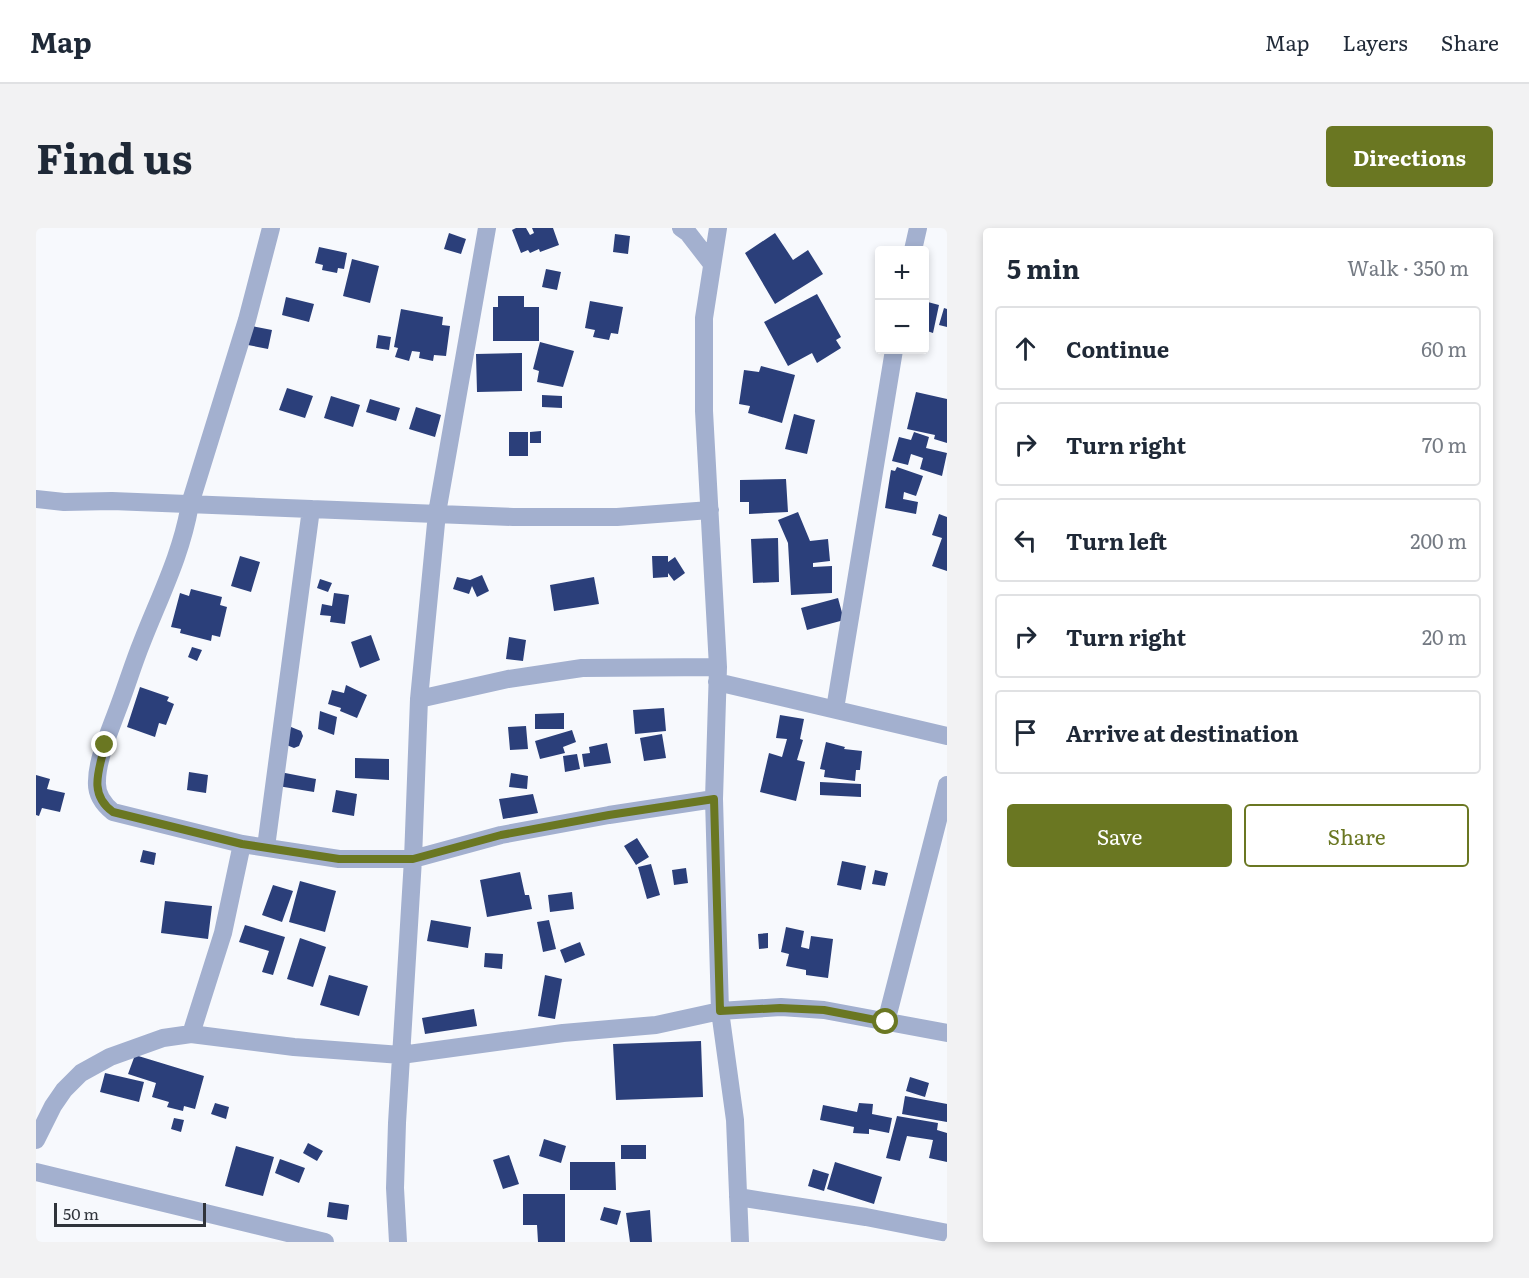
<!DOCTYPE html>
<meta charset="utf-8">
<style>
:root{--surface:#fff;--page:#f2f2f3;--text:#1f2937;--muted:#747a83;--line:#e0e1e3;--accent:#6a7722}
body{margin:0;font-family:Literata,serif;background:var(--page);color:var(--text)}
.controls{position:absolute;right:18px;top:18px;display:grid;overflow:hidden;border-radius:6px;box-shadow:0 3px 9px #0003}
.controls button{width:54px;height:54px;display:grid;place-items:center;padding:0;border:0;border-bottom:2px solid var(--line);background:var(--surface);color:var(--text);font:30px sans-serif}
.scale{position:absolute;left:18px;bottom:15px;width:152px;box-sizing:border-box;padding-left:6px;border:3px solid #30343b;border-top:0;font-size:16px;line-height:21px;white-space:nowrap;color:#30343b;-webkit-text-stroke:4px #f7f9fd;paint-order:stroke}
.stop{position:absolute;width:18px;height:18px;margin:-14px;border:4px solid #6a7722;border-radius:50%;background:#fff}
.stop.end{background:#6a7722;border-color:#fff;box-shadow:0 2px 6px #0008}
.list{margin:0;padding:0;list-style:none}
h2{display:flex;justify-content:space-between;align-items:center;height:78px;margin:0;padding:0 24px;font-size:26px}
h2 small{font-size:20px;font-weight:400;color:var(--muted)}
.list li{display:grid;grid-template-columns:39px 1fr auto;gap:18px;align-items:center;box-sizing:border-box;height:84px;margin:0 12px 12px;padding:0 12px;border:2px solid var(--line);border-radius:6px}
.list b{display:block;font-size:22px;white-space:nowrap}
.list em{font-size:20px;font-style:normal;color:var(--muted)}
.actions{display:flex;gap:12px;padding:18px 24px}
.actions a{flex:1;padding:14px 0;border:2px solid var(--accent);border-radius:6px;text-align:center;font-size:21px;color:var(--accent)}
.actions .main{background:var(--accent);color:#fff}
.icon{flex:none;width:33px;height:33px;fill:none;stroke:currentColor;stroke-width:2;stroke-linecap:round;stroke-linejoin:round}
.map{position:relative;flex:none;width:911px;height:1014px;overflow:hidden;border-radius:6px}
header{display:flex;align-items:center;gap:36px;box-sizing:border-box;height:84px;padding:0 30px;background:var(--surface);border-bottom:2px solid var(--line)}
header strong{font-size:28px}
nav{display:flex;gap:33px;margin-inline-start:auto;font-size:21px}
.intro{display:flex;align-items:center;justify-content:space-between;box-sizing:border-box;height:144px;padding:0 36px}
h1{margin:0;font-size:42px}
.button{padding:15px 27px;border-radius:6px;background:var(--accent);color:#fff;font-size:21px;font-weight:700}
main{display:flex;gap:36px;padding:0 36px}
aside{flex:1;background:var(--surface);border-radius:6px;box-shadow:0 3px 9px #0003}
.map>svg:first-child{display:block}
.building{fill:#2b3f7a}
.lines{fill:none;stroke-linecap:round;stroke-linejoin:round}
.minor{stroke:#a3b0cf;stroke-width:18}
.route{stroke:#6a7722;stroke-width:8}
</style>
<header>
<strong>Map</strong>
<nav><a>Map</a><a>Layers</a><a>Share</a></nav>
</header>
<div class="intro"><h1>Find us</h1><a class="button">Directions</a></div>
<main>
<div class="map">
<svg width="911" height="1014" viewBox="0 0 911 1014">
<rect width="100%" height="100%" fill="#f7f9fd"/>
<path class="building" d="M480,0H490L494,7L498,5L496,0H517L523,17L504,24L503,21L494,25L492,22L485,25L476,2Z
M413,5L430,11L425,26L408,21Z
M739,5L757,32L772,22L787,46L739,76L709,25Z
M579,6L594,8L592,26L577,24Z
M283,19L311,25L308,41L302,40L301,45L286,42L287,37L279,35Z
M316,31L343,38L334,75L307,68Z
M510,41L525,44L521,62L506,59Z
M781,66L805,109L800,112L805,120L781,135L776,125L752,138L728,94Z
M462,68H488V79H503V113H457V79H462Z
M250,69L278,76L273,94L246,87Z
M554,73L587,79L582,106L575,105L573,112L557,109L559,102L549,100Z
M888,73L903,77L897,105L888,102Z
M908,80L911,81V99L903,97Z
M365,81L407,89L406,97L414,98L410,128L398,127L397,133L383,130L384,124L376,123L373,133L359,129L362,120L358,119Z
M216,98L236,102L232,121L212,117Z
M342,107L355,109L353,122L340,120Z
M504,114L538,123L527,159L501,154L503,143L497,141Z
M486,125V163L441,164L440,126Z
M725,138L759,147L746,195L712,185L714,178L703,176L708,142L723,144Z
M251,160L277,168L269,190L243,182Z
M880,164L911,171V215L898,211L899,207L871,201Z
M506,167L526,168V180L506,179Z
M295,168L324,177L317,199L288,190Z
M334,171L364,180L360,193L330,184Z
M380,179L405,187L399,209L373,201Z
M758,186L779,192L771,226L749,221Z
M505,203V215H494V204Z
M473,204H492V228H473Z
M878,204L893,209L890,220L911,225L906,248L884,241L887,230L875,226L872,237L856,233L863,209L875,212Z
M861,239L887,248L880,268L868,264L867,271L882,274L880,286L849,280L855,242L859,243Z
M750,251L752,284L713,286V274H704V252Z
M762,284L774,313L792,311L794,333L777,335V339L796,338V365L755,367L752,315L742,292Z
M903,286L911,289V343L896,338L906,310L896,307Z
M742,310L743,354L717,355L715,311Z
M204,328L224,334L215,364L195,358Z
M616,328H632V334L639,329L649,345L638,353L632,345V349L617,350Z
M446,347L453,363L441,369L436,358L433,366L417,361L421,349L434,352Z
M558,349L563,376L518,383L514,357Z
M284,351L296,355L292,364L281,360Z
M155,361L186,369L184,377L191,379L184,409L176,407L175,413L144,405L145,401L135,399L144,365L153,368Z
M298,365L313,367L309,396L294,394L295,388L284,387L286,376L296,378Z
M802,370L808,392L771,402L765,380Z
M335,407L344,432L324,440L315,414Z
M473,409L490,412L487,433L470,431Z
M156,419L166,422L161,433L152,429Z
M310,457L331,467L321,490L304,483L305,480L292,476L296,462L308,465Z
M104,459L133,469L131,473L138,476L130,497L123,495L119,509L91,499Z
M628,480L630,503L599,506L597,482Z
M284,483L301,489L298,507L282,501Z
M528,485V501H499V486Z
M744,487L768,491L764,511L767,512L761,532L769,534L760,573L724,564L733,525L746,529L751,511L740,510Z
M490,498L492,521L474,522L472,499Z
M255,499L265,503L267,508L263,518L258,520L248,516Z
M536,502L540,514L527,519L529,525L504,531L499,513Z
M626,506L630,530L608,533L604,510Z
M790,514L809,519L808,521L826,523L824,542H820L819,553L788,549L789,542L784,541Z
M571,515L575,535L548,539L546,526L554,525L553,519Z
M541,526L544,541L529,544L527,528Z
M319,530L353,531V552L319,550Z
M153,544L172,547L170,565L151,562Z
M244,544L280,551L278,564L242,558Z
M475,545L492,548L491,561L473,559Z
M0,547L14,551L11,561L29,565L24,584L6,580L3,588L0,587Z
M784,554L825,556V569L784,567Z
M300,562L321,566L318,588L296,584Z
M497,566L502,585L467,591L463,571Z
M601,610L613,629L600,637L588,618Z
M107,622L120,625L118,637L104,634Z
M806,633L830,638L825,662L801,657Z
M615,636L624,667L611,671L602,639Z
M650,640L652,655L638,657L636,642Z
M839,642L852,645L849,658L836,656Z
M484,644L489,667H493L496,681L451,689L444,652Z
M264,653L300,663L289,704L253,694Z
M237,657L257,663L246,694L226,687Z
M536,664L538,681L514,684L512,667Z
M129,673L176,678L172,711L125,705Z
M395,692L435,699L432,720L391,713Z
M513,692L520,721L507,724L501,694Z
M209,697L249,709L237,747L226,744L233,723L203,714Z
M750,699L768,703L765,719L773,721L775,708L797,711L792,750L770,747V742L750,738L753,726L745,724Z
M732,705V720L723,721L722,706Z
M264,710L290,719L277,759L251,751Z
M544,714L549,727L529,735L524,722Z
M449,725L467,726L466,741L448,739Z
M293,747L332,758L323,788L284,777Z
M509,747L526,751L519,791L502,788Z
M438,781L441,798L389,806L386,790Z
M665,813L667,869L580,872L577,816Z
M99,827L168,848L159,881L148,878L147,883L131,879L133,874L116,869L120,855L92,846Z
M69,845L108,854L103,874L64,864Z
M874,849L893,855L889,869L870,863Z
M869,868L911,876V894L866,886Z
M179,875L193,879L190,891L175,886Z
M823,875L837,876L836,886L856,890L853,905L833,901V906L817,905L818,899L784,892L787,877L821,884Z
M861,888L902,895L901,902L911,905V934L893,930L897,912L871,908L864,933L850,930Z
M138,890L148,892L145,904L135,901Z
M508,911L530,918L525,935L503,928Z
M272,915L287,923L281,933L267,925Z
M585,917H610V931H585Z
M200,918L238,929L227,968L189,958Z
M473,927L483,956L467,961L457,932Z
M244,931L269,940L263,955L239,945Z
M534,934H579L580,962H534Z
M799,934L846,949L838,976L791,961Z
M777,941L793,946L788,963L772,958Z
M487,966H529V1014H502L501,997H487Z
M293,974L313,977L311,992L291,989Z
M568,979L585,983L581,997L564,992Z
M614,982L616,1014H594L590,985Z"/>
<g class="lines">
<path class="minor" d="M235,0L211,92L154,276C146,325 124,368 106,414C97,436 90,460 81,483C74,502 61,532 61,553C60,566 67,576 77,584L206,616L303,631H377L465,607L573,587L678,571
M645,0L652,5L676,36
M682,0L668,90V183L682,439L678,571L684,783L699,892L704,1014
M877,22L882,0
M0,271L28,274L76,273L477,289H581L674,282
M681,454L911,508
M383,471L472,451L546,440L682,439
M799,481L858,122
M230,619L275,281
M850,794L911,557
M155,806L187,705L206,616
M0,912L17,878L28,862L45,845L74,829L127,810L155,806L258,819L365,827L527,805L620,797L684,783L745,779L788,782L911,805
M0,944L289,1014
M702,969L830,989L911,1005
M362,1014L359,960L361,895L377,631L383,471L401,285L451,0"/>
</g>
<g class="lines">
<path class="route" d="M69,517C63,542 52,566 77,584L206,616L303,631H377L465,607L573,587L678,571L684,783L744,780L788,782L850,794"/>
</g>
</svg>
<div class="controls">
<button>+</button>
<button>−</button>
</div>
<div class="scale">50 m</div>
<div class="stop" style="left:850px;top:794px"></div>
<div class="stop end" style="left:69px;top:517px"></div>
</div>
<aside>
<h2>5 min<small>Walk · 350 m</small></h2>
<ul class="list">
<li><svg class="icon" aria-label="ahead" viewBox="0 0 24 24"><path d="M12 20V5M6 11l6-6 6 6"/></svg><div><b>Continue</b></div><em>60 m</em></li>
<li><svg class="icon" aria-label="right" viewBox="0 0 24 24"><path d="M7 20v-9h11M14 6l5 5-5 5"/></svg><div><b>Turn right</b></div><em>70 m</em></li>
<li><svg class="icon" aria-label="left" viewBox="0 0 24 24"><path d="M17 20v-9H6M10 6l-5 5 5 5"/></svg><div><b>Turn left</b></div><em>200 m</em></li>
<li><svg class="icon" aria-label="right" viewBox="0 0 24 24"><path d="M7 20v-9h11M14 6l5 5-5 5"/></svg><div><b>Turn right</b></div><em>20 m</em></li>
<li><svg class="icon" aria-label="arrive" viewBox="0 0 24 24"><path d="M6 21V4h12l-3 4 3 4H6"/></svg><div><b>Arrive at destination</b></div></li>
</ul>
<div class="actions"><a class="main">Save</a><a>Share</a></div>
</aside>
</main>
